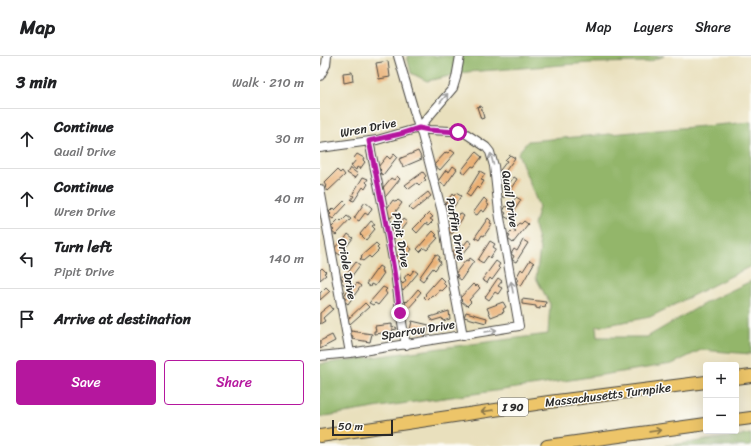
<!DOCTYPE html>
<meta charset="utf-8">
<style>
:root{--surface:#fff;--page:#f6f6f6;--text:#202124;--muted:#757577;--line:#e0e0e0;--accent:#b5179e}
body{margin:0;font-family:Sriracha,sans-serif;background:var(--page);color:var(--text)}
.controls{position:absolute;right:12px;bottom:12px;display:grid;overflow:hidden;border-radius:4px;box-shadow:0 4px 16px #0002}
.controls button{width:36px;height:36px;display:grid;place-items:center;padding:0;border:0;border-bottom:1px solid var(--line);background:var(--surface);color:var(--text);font:20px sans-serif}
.scale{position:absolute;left:12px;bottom:10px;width:61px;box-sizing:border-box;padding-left:4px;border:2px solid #2b2b2b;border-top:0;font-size:11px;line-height:14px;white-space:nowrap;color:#2b2b2b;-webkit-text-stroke:3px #fdfcf7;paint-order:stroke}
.stop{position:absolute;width:12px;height:12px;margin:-9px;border:3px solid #b5179e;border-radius:50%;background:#fff}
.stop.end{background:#b5179e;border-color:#fff;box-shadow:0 1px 4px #0008}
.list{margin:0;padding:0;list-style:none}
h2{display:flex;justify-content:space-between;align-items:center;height:52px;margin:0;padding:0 16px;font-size:17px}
h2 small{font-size:13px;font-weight:400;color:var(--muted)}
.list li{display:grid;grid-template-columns:26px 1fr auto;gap:12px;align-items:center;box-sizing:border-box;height:60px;padding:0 16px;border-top:1px solid var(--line)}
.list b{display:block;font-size:15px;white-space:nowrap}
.list p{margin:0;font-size:13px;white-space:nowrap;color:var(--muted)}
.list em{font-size:13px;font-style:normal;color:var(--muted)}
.actions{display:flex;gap:8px;padding:12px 16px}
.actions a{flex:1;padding:9px 0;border:1px solid var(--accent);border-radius:4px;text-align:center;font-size:14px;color:var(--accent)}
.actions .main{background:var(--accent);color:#fff}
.icon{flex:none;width:22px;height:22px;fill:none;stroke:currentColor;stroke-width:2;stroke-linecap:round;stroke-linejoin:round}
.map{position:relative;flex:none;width:431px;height:390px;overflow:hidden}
header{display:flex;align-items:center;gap:24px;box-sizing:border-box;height:56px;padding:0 20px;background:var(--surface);border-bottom:1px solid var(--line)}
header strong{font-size:19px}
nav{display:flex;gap:22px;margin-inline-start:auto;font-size:14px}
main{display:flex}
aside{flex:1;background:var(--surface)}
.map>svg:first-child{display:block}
.forest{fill:#93b66a;stroke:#5f704a}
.building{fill:#eab075}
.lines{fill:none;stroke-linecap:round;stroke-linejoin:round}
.minor-casing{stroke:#484641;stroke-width:10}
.highway-casing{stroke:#484641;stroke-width:14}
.minor{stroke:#fff;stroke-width:8}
.highway{stroke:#edc569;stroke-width:12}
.oneway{stroke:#a0a0a0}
.oneway2{stroke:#8c784a}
.route{stroke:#b5179e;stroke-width:5}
.labels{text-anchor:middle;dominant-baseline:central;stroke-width:3;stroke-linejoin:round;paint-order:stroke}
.shield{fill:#fdfcf7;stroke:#6a6a68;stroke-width:1}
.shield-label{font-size:11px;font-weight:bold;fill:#2b2b2b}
.street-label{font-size:12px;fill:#2b2b2b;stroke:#fdfcf7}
</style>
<header>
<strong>Map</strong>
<nav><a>Map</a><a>Layers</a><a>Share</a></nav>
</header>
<main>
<aside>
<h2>3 min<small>Walk · 210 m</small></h2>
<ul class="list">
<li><svg class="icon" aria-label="ahead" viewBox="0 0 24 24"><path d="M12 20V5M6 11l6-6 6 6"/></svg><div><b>Continue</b><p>Quail Drive</p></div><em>30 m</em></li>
<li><svg class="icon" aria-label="ahead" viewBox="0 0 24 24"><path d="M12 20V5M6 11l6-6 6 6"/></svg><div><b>Continue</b><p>Wren Drive</p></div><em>40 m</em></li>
<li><svg class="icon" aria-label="left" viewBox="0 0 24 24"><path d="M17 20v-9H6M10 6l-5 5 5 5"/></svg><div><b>Turn left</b><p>Pipit Drive</p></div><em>140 m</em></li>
<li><svg class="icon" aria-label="arrive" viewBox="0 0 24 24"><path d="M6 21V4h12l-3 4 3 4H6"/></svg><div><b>Arrive at destination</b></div></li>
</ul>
<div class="actions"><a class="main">Save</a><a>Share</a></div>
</aside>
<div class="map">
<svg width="431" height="390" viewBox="0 0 431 390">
<rect width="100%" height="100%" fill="#fdfcf7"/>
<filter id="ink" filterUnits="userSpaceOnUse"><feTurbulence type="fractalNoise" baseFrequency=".025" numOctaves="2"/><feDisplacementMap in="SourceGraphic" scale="8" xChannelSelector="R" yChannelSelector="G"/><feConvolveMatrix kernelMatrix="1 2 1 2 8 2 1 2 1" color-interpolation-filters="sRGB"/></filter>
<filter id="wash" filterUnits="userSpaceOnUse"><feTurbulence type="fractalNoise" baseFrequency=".012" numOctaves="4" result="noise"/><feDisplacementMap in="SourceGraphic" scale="16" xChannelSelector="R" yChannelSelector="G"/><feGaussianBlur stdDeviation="0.9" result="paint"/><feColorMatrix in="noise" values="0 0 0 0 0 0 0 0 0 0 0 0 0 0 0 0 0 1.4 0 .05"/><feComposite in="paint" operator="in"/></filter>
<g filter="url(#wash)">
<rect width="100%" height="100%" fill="#e9e0bd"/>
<path class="forest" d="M87,0H344L328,6L270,7L147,16L107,25L91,17Z
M431,66V210L330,261L276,271L277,281H327L387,246L431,225V298L381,294L352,308L218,329L66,350L0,361V308L228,278L230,248L216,222L220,193L214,169L219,151L198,97L208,85Z
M431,378V390H345Z"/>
<g id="blocks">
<path class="building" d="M68,5L70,21L59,23L56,7Z
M32,16L33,25L24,27L23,17Z
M161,50L164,62L161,63L157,51Z
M131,94L135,97L120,114L114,109L126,96L128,97Z
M98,95L102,103L83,111L79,103Z
M156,96L162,101L154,111L152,110L145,118L141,115Z
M37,98L44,102L43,104L45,106L40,113L37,111L36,114L31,110L36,104L34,102Z
M74,98L77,101L63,119L59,116L61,114L58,111L67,100L70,103Z
M190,99L195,102L181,121L177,118L187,105L185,104Z
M133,110L137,113L125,130L118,125L126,114L129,116Z
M30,112L38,118L35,122L27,117Z
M17,114L20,117L22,115L25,119L8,135L5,131L6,130L4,127Z
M160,115L165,118L161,124L164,125L159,133L157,131L150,141L146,138Z
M103,116L106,120L104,122L106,124L99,129L97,127L89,133L85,129Z
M77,120L80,123L66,140L63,138L64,136L62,133L71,122L74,124Z
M43,121L48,123L46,126L48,128L45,133L43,131L34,145L31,144L34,140L32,139Z
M194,121L197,123L185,142L180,139L182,137L179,135L184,128L187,130Z
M108,136L111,140L93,155L89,151Z
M136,137L141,140L129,158L125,155L127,152L124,150L132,138L134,140Z
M196,141L201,144L189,163L184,160L186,157L183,155L186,150L189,151Z
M164,142L167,145L166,147L169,149L164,156L161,154L157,159L153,157Z
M73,144L76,146L78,144L82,147L71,162L66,159L65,155Z
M24,145L27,148L13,163L9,160L11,158L9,156L13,152L15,154Z
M45,146L52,152L48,159L45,157L39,165L34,162Z
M109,157L113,161L110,163L113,165L109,169L106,167L97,177L93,173Z
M140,157L144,160L132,178L128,175L129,174L126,172L133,163L136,165Z
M27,160L31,163L16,179L12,176L14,174L11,172L19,164L21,166Z
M168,162L171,165L170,167L172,168L164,180L162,179L159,184L155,181Z
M83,163L87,166L74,183L70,180L72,178L70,176L75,168L78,170Z
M51,165L55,168L52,170L55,173L46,184L40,178Z
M204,165L208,168L193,187L188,183L190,180L188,179L191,175L193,177L196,175L193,173L199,167L201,168Z
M113,175L117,179L115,180L118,182L107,194L104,192L100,196L97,193Z
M28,178L33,182L20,199L13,194L20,186L22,187Z
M148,184L152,187L137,205L133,202L135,200L132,198L140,186L144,189Z
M203,184L208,187L196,206L192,204L194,200L191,198L194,193L197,195Z
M170,185L175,188L173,191L176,193L170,202L168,200L163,207L158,204Z
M56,187L59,190L57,192L59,194L51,202L49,200L43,205L40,203L42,201L41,200Z
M85,188L92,193L79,211L75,208L74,204L79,198L81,200L85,195L81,192Z
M116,198L120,201L118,204L121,206L115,214L113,212L103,225L99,222Z
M150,202L154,205L141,224L137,221L138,219L135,218L146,204L148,205Z
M210,204L214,207L201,230L196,227L198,223L196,222L201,213L203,215Z
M176,205L180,208L178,211L180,213L172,224L170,222L167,227L162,224Z
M36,206L40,209L25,229L21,226L23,223L21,222L24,218L26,219Z
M59,210L62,212L61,215L64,217L55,230L51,228L50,231L46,228Z
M2,212L6,216L4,217L6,219L0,224V214Z
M94,214L98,217L83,235L79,229L81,226L83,228L86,224L84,222L88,217L90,219Z
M120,221L124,225L123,227L126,230L121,235L119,234L114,240L112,239L107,244L104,241L106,239L105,238Z
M178,222L182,225L178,230L182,232L178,238L175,236L169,244L165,241Z
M37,227L41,230L28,248L24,245L26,242L24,240L27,235L29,237Z
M153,228L156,231L157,229L160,232L149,244L151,246L147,250L141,245L142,244L140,242Z
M6,231L10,235L0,244V237Z
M63,231L67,233L65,235L67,238L58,249L55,247L53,249L49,247Z
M98,233L101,236L96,242L97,243L87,254L83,251L86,247L85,246L86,245L87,246Z
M202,243L226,246L225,251L220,250V253L216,252V250L202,248Z
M183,246L186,251L183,253L184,256L171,261L167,252Z
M45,247L49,251L30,268L27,264Z
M10,249L13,253L3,262L5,265L0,268V257Z
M129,255L130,263L123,265L122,262L112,265L110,261Z
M146,256L167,262L166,267L144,261Z
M92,265L109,269L107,278L90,274Z
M72,268V272L76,271L77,273L72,274L73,276L54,278V275H56L55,270Z
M31,275L52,278L50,286L32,283L33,280L30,279Z
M12,279L15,285L0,293V285Z"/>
</g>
</g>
<g filter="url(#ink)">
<use href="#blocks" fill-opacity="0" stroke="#484641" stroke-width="1"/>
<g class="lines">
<defs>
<path id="minor" d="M78,0L99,72L102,79L122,156L130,211L143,280
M0,20L6,9L7,0
M99,72L133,32L136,22L140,0
M49,85C58,129 68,172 75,216C78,240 81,264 86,289
M0,92L57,84L99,72L109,74L131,75L145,77L166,91L170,96L174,110L179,156L199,270L30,297L0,300
M0,133L30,297"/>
<path id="highway" d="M416,322L431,320
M416,364L431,362
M0,380L229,346L386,326
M227,390L386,368"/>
</defs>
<use href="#minor" class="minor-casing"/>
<use href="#highway" class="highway-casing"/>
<use href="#minor" class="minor"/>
<use href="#highway" class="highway"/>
</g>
<defs><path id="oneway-shaft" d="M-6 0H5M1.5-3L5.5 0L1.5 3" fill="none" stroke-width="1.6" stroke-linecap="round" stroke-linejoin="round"/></defs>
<g class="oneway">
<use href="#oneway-shaft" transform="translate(124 42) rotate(-50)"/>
<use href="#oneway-shaft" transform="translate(172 103) rotate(-104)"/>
<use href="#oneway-shaft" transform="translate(192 231) rotate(-100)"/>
<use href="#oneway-shaft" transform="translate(171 275) rotate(-10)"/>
</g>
<g class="oneway2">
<use href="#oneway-shaft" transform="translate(167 355) rotate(172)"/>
<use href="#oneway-shaft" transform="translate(335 375) rotate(-8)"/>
</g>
</g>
<g class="lines" filter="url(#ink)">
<path class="route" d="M80,257C73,199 61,142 49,85L80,78L99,72L109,74L138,76"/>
</g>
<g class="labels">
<rect class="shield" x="178" y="342" width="30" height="18" rx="3"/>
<g class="shield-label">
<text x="193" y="351">I 90</text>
</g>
<g class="street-label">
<text transform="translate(48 72) rotate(-11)">Wren Drive</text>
<text transform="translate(190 143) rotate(82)">Quail Drive</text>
<text transform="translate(136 173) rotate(80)">Puffin Drive</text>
<text transform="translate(81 184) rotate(80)">Pipit Drive</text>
<text transform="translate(27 213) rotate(80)">Oriole Drive</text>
<text transform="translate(98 274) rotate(-9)">Sparrow Drive</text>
<text transform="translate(288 339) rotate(-7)">Massachusetts Turnpike</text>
</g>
</g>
</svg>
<div class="controls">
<button>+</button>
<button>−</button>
</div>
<div class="scale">50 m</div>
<div class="stop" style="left:138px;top:76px"></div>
<div class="stop end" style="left:80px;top:257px"></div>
</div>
</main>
